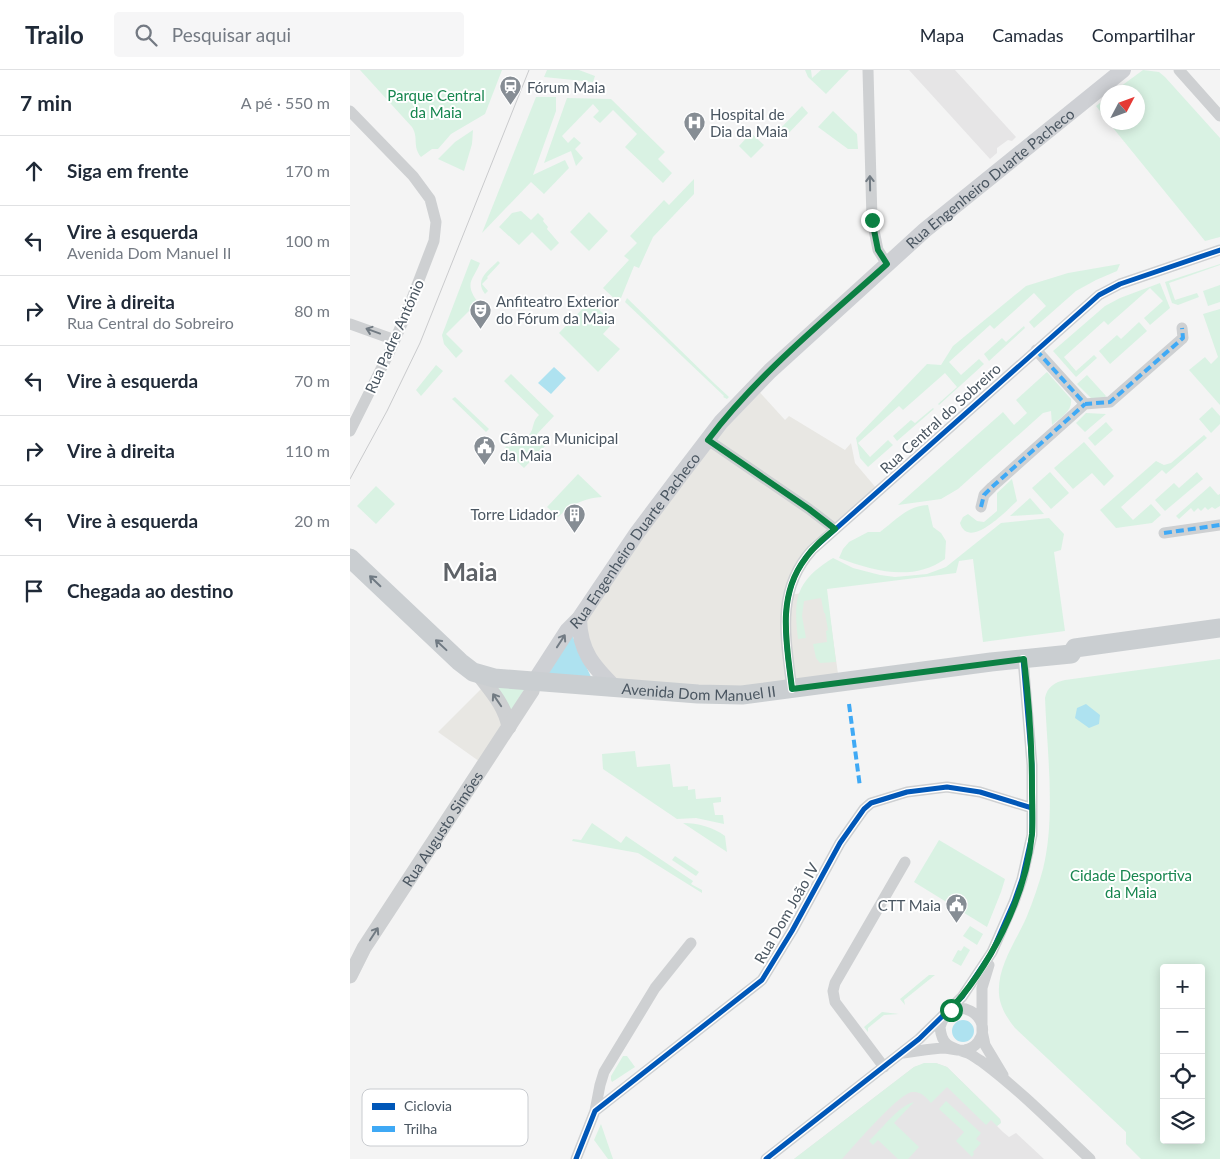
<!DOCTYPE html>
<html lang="pt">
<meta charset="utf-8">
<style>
:root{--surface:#fff;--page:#f6f6f7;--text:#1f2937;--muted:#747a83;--line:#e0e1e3}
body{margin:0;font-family:Lato,sans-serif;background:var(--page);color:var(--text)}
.controls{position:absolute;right:15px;bottom:15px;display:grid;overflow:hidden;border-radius:5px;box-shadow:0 2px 12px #0003}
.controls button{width:45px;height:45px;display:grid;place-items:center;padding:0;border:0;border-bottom:1px solid var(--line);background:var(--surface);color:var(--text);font:25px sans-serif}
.compass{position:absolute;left:750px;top:15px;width:45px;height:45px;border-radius:50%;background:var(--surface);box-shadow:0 2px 12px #0003;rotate:49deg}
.stop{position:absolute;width:15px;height:15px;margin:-11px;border:4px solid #0b8043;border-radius:50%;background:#fff}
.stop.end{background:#0b8043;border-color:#fff;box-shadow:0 1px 5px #0008}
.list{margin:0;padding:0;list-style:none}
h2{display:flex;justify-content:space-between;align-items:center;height:65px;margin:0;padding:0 20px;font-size:21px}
h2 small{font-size:16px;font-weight:400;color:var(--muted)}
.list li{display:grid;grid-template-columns:32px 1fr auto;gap:15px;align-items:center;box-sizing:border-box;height:70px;padding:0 20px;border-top:1px solid var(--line)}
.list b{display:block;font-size:19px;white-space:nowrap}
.list p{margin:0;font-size:16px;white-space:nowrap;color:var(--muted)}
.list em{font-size:16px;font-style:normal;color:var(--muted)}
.icon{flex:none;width:28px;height:28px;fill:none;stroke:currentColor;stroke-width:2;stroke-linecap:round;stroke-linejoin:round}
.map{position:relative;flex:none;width:870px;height:1089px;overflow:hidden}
header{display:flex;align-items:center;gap:30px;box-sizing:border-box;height:70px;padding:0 25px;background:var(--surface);border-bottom:1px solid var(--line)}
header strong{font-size:24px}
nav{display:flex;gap:28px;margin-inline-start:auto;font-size:18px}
.search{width:350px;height:45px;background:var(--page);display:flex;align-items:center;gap:12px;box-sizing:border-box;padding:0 18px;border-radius:5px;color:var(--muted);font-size:19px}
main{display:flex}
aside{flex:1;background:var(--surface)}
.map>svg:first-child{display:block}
.commercial{fill:#e8e7e3}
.education{fill:#e6e5e6}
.green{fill:#d9f2e3;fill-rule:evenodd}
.water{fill:#aee2f0}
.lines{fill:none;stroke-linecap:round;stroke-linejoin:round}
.minor{stroke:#ced0d2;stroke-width:11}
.tertiary{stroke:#ced0d2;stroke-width:15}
.secondary{stroke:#ced0d4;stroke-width:16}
.primary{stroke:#caced1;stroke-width:19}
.tram{stroke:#c9cacc;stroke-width:1}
.quiet{stroke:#3fa9f5;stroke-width:4;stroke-dasharray:8 4;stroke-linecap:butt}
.cycleway-casing{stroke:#fff;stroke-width:8}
.cycleway{stroke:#0057b8;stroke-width:5}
.oneway{stroke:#727b83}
.oneway2{stroke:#707a83}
.oneway3{stroke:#727b84}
.route{stroke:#0b8043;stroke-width:6}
.labels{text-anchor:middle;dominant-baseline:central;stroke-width:4;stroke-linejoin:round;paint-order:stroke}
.poi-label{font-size:15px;fill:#4a5661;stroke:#fff;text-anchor:start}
.park-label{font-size:15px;fill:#17864f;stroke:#fff}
.street-label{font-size:15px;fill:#4a5661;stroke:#fff}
.town-label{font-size:25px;font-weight:bold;fill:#5f6368;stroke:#fff}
.key{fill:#fff;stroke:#c9ccd0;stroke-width:1}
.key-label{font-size:14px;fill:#4a5661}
</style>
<header>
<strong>Trailo</strong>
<div class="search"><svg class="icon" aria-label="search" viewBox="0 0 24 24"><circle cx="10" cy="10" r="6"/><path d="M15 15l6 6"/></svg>Pesquisar aqui</div>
<nav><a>Mapa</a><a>Camadas</a><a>Compartilhar</a></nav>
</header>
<main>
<aside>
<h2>7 min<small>A pé · 550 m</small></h2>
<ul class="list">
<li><svg class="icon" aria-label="ahead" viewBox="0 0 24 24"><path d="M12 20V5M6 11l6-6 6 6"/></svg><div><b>Siga em frente</b></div><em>170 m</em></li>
<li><svg class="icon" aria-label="left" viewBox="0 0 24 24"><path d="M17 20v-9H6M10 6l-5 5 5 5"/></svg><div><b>Vire à esquerda</b><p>Avenida Dom Manuel II</p></div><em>100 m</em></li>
<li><svg class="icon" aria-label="right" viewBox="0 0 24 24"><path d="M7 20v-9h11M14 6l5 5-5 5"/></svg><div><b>Vire à direita</b><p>Rua Central do Sobreiro</p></div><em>80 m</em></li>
<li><svg class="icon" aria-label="left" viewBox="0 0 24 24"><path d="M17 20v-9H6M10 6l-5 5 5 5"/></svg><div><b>Vire à esquerda</b></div><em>70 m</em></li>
<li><svg class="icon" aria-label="right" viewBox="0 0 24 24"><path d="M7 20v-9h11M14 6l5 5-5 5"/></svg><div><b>Vire à direita</b></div><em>110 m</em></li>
<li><svg class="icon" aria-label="left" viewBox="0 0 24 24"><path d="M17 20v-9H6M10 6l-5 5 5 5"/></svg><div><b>Vire à esquerda</b></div><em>20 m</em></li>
<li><svg class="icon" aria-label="arrive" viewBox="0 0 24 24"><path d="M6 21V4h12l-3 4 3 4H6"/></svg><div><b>Chegada ao destino</b></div></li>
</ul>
</aside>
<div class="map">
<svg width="870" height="1089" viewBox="0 0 870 1089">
<rect width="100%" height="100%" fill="#f4f4f4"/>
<path class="commercial" d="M405,317L435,350L439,346L495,380L501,373L505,393L527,419L485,457L359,369Z
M358,371L484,459L466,474L435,529L441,618L266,617L251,601L231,550Z
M476,519L489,611L445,617L438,560L440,525Z
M135,615L155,646L133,694L88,662Z"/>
<path class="education" d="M559,0H605L666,67L662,71L658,70L647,78V83L640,89Z
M578,993H586L597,997L650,1049L651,1052L647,1056L653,1062L659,1067L666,1063L694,1089H444L564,997Z"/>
<path class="green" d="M10,0H152L135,44L101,64L88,79H82L71,87C62,76 69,68 62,57Z
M197,0H229L245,6L243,12L194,7Z
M455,0H461L462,8L471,0H499L476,24L458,7Z
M793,0L809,2L815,7L870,68V167L855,171L759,53L788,52V22H763Z
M186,27H206V41L183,105L215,90L219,98L194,124L181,112L132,163Z
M757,27V50L746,36Z
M217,28L261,29L315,82L308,89L322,103L313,113L275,77L287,64L263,40L250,53L243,47L249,41L243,34L212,66L218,73L224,67L231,73L225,79L233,88L226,96L221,81L194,93Z
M452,36L458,43L433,69L426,63Z
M483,41L507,64L508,79H498L468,57Z
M123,60L122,74L114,101L88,89L105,72Z
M401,63L414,75L401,88L389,76Z
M344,109V124L303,167L289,198L284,196L269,233L253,218L279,190L274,186L287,173L280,166L314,130L319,135Z
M171,141L181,150L188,143L194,149L193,151L198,157L197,159L209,173L201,181L182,162L169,175L149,157L162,143Z
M239,142L258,161L239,181L220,162Z
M121,189L130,193C124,209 113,213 128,232L96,264L113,281L106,288L94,274L92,265Z
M148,191L150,193L137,207L138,208L132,214L138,221L135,224C124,210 138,201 148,191Z
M770,194L767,201L746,210L726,221L684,258L679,252L696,236L684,223L644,259L640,255L599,292L611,305L629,289L634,294L589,335L588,334L607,317L595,303L553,340L549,336L508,373L520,387L538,370L543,375L518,397L510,388L506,368L577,294L591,295L603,276L676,216L718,203Z
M870,194V195L819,213L825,230L847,223L849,227L828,235L822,233L815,212Z
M810,213L820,238L800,255L794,248L813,231L800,218L758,255L754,251L714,287L726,301L744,285L747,288L726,307L703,281L755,236L770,228Z
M870,215V232L858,236L853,221Z
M277,228L365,314L379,327L377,329L373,327L374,326L275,232Z
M240,231L263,253L253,264L270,279L248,302L209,263Z
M870,239V335L839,300L855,287L861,294L868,287L853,244Z
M789,252L797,261L760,294L749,281L767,265L771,269Z
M674,256L675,258L639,291L634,284L652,268L656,272Z
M86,295L93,301L71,326L66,320Z
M697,302L721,329C723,341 710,348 702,355L701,341L693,343L608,419L591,429L548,435L653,342L664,355L677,343L666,330Z
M161,304L204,346L187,364L197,374L174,398L154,379L157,376L158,377C168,375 178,369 182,360C184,353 184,350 189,345L154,311Z
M737,305L756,326L754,328H741L727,314Z
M105,327L139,359L136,362L102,329Z
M862,337L870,346V354L861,363L849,349Z
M583,338L584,339L547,371L543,366L561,350L565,353Z
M736,343L756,344L735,362L726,353Z
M756,352L763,360L745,376L738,368Z
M854,365L857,368L816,404L812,400L771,437L783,450L801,434L811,445L802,453L766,458L750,440L806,391L814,395L821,393Z
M734,372L764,406L754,416L742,403L723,419L704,398Z
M700,402L719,423L701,439L682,418Z
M847,402L853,409L815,441L805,430L824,413L829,418Z
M228,404L252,427C234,428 220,435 208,447L197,437Z
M662,409L667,431C657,440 619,481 610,453L613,447L618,444L627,451L634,452L647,441V423Z
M26,416L45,434L26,454L7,436Z
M860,416L868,425L870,424V436L865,439L862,437L858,440L855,437L851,441L848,438L844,442L841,438L829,449L826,446Z
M680,428L694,444L660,446Z
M578,435L583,457L591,463L596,471L595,489C563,512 523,501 489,488L493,479L499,472L518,462H530C546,450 557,436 578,435Z
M699,448L714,464L711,480L704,482L715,561L633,572L623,489L609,491L606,503L477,519L486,592L470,593L466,588L463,574L477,572L476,561L478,560L475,543H474L471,528L454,531L452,546L456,568L448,569C443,528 446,511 483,488L503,498L530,505L545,507L577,504L596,497L651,453Z
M870,589V1089H791L776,1074V1062L665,958C657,948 650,937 649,924C647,896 667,870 677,846C683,831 689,814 693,799C706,746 697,682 695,628C697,617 705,612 715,610ZM814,898H851V1070H814Z
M147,616L175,618L161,641Z
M285,681L287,697L320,694L323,717L338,716V720L345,719L346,729L371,727V732L363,733L365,745H373L374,754L346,748L327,749L253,699L252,684Z
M242,753L271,773L276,766L343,811L341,814L352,820V823L288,783L222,771L223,769L231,770Z
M333,753C348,753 363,757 375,766L377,782Z
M589,770L655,809L651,822L637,857L564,812Z
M325,786L349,802L346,806L322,790Z
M620,856L633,864L627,875L613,866Z
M614,876L620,880L611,896L602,891L608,880L611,881Z
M579,905H585L554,930L555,935L550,929Z
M532,942L549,944L534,945L518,958V962L514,957Z
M273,986H277L285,997L262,1012L261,1010V1006Z
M574,993H586L597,997L650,1049L651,1053L647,1056L641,1050L636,1055L597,1017L581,1033C576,1027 571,1021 562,1022C548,1024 504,1076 492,1089H444L564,997Z
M596,1031L631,1063L626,1069L631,1073L623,1082L624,1084L622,1087L606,1071L614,1062L589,1039Z
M564,1032L544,1053L569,1077L558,1089H548L528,1070L523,1075L519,1071C531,1060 548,1036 564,1032Z
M251,1054L263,1089H258L244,1070Z"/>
<path class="water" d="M204,297L216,308L201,324L188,313Z
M222,565L241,607L196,605Z
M736,634L750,645L749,654L739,658L725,648L727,638Z
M602 961a11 11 0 1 1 22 0a11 11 0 1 1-22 0Z"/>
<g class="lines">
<path class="minor" d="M518,0L522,150L528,180L537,194
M829,0L870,46
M0,41L63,106L80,129L86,152L84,171L54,249L40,281L0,361
M0,254L45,270
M686,280L735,334L760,332L833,268L832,258
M358,370L459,439L485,459
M631,437L634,425L642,417L735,334
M814,463L870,455
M442,619C436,569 425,521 462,480L749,225L770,214L870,180
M639,895L632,918V961L635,975L653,1005
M553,983C566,981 579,979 592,978C599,978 607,981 615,980C620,979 625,976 628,972C647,947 601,919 590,957C592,978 602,977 618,983C623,985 627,989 631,991C670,1020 705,1056 740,1089
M534,997L485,932L483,921L485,913L555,792
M245,1041L250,1015L254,1002L305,918L341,873
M226,1089L245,1041L412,910L442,861L490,773L514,739L521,733L557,722L597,717L630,722L682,738
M416,1089L569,969L612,927L642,882L664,832L672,809L682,765V695L673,589"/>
<g class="tertiary">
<path d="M129,605C142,622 155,636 159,657"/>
<path id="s1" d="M0,906L14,878L182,621L184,612"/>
</g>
<g class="secondary">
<path d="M229,549C230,582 243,596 265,618"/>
<path id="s2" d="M184,612L217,561L229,549L287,463L332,403L371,352L420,301L575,160L773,0"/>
</g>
<path class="primary" id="s3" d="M0,488L110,592L123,602L144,608L348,624L392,625L641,592L721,584L725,578L870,558"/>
<path class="tram" d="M0,409L37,341L70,273L179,0"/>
<path class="quiet" d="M686,280L735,334L760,332L833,268L832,258
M631,437L634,425L642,417L735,334
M814,463L870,455
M499,634L510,717"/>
<defs>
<path id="cycleway" d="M442,619C436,569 425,521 462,480L749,225L770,214L870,180
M226,1089L245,1041L412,910L442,861L490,773L514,739L521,733L557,722L597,717L630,722L682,738
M416,1089L569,969L612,927L642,882L664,832L672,809L682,765V695L673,589"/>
</defs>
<use href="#cycleway" class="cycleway-casing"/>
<use href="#cycleway" class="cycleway"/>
</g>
<defs><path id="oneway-shaft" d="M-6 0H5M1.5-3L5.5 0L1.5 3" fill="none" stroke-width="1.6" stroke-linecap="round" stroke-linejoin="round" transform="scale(1.25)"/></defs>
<g class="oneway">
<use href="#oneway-shaft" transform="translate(520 113) rotate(-91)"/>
<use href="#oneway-shaft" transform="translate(23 261) rotate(-160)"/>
<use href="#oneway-shaft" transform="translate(147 630) rotate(-124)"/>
<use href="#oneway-shaft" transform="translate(24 864) rotate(-57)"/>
</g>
<g class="oneway2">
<use href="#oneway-shaft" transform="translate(25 511) rotate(-136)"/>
<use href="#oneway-shaft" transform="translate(91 575) rotate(-137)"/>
</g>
<use class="oneway3" href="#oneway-shaft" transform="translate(211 571) rotate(-57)"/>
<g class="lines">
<path class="route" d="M522,150L528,180L537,194C475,250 409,303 358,370L459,439L485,459C474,468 463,477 455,489C426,527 437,575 442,619L674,589C679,632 682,675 682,719C682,734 683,749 682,764C676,828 639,899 596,944L601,940"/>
</g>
<defs>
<symbol id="station-pin" viewBox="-11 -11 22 30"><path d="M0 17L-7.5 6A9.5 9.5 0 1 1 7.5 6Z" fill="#868d94" stroke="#fff"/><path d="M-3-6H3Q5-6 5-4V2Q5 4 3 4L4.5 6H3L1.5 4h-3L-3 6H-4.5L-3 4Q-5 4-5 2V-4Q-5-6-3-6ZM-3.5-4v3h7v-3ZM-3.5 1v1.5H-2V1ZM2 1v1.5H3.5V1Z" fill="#fff"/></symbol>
<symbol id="hospital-pin" viewBox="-11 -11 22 30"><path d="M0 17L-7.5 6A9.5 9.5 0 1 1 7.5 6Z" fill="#868d94" stroke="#fff"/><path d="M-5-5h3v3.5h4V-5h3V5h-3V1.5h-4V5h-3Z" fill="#fff"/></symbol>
<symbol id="theatre-pin" viewBox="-11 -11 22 30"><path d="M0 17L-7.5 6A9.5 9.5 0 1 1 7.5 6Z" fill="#868d94" stroke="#fff"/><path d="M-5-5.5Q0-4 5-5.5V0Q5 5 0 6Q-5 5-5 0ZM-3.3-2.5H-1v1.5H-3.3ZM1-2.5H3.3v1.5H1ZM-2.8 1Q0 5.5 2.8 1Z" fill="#fff"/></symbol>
<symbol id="civic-pin" viewBox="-11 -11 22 30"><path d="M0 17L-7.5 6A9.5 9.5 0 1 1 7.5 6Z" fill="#868d94" stroke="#fff"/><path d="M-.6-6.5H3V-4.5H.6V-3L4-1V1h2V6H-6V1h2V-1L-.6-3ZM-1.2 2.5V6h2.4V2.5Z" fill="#fff"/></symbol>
<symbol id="building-pin" viewBox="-11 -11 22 30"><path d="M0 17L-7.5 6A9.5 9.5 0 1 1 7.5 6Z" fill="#868d94" stroke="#fff"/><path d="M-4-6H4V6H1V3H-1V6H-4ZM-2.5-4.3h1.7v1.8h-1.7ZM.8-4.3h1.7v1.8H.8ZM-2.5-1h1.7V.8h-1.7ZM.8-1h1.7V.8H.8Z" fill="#fff"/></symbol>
</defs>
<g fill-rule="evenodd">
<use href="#station-pin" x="148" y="4" width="25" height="34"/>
<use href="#hospital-pin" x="332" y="40" width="25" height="34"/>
<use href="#theatre-pin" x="118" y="228" width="25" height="34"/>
<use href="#civic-pin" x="122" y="364" width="25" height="34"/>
<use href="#building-pin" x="212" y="432" width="25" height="34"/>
<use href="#civic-pin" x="594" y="822" width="25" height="34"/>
</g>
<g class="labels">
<g class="poi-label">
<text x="177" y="17">Fórum Maia</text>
<text x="360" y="44">Hospital de<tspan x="360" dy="17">Dia da Maia</tspan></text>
<text x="146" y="231">Anfiteatro Exterior<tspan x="146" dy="17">do Fórum da Maia</tspan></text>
<text x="150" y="368">Câmara Municipal<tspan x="150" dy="17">da Maia</tspan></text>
<text x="208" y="444" text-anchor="end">Torre Lidador</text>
<text x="591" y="835" text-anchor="end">CTT Maia</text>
</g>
<g class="park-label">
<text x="86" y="25">Parque Central<tspan x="86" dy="17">da Maia</tspan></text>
<text x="781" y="805">Cidade Desportiva<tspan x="781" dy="17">da Maia</tspan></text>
</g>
<g class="street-label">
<text stroke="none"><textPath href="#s2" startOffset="684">Rua Engenheiro Duarte Pacheco</textPath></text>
<text transform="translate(44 266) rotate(-66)">Rua Padre António</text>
<text transform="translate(590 348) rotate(-42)">Rua Central do Sobreiro</text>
<text stroke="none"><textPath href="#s2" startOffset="174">Rua Engenheiro Duarte Pacheco</textPath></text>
<text stroke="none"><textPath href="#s3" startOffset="395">Avenida Dom Manuel II</textPath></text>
<text stroke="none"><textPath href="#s1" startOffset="174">Rua Augusto Simões</textPath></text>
<text transform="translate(436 843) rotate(-60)">Rua Dom João IV</text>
</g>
<g class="town-label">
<text x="120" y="501">Maia</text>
</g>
</g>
<rect x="12" y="1019" width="166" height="57" rx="8" class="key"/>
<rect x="22" y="1033" width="23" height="7" fill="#0057b8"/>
<rect x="22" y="1056" width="23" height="6" fill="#3fa9f5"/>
<g class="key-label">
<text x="54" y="1041">Ciclovia</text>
<text x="54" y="1064">Trilha</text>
</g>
</svg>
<div class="controls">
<button>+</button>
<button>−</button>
<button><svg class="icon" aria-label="locate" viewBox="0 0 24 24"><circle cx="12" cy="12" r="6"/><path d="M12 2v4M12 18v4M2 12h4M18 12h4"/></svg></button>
<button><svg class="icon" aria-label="layers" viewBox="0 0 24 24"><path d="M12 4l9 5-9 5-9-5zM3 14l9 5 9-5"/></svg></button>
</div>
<svg class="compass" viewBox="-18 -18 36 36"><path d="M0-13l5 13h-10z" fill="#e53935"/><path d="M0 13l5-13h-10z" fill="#747a83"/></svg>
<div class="stop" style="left:601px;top:940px"></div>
<div class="stop end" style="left:522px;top:150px"></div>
</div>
</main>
